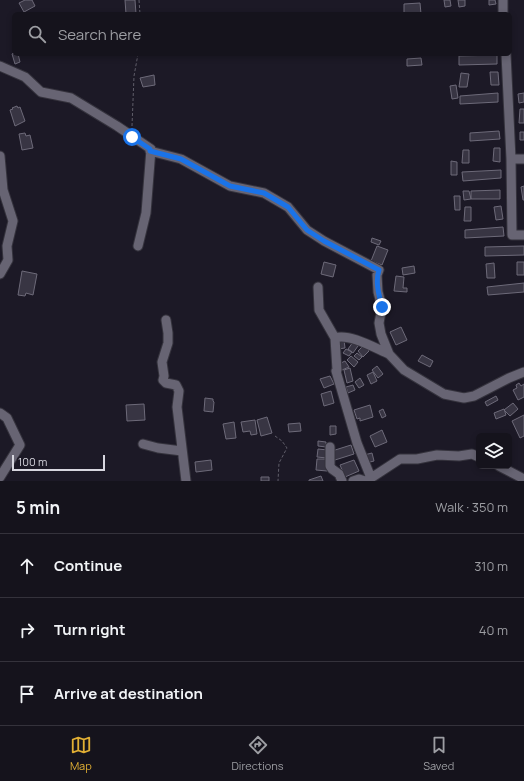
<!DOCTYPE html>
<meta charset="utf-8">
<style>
:root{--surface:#15131c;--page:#222029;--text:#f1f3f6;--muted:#9d9ea3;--line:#34323b;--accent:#e1af34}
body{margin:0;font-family:Manrope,sans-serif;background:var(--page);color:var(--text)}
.controls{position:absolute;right:12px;bottom:12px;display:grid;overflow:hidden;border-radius:6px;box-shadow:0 2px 6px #0003}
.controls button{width:36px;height:36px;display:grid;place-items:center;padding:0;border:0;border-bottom:1px solid var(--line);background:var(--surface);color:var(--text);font:20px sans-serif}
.scale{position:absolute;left:12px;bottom:10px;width:93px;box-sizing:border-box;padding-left:4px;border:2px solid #d7d6df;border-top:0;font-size:11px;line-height:14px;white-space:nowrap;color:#d7d6df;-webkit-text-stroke:3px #1c1926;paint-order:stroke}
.stop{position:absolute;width:12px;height:12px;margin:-9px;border:3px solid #1a73e8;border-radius:50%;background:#fff}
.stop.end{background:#1a73e8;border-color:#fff;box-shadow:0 1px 4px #0008}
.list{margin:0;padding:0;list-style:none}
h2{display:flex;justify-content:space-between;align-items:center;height:52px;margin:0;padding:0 16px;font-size:17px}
h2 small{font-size:13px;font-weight:400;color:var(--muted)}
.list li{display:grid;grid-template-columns:26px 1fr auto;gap:12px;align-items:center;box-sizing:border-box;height:64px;padding:0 16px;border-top:1px solid var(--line)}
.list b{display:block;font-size:15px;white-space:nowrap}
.list em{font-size:13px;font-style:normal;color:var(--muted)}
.icon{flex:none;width:22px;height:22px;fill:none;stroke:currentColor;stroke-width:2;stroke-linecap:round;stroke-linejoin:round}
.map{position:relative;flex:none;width:524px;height:481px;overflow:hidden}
.search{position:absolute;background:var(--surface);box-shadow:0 2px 6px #0003;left:12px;right:12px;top:12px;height:44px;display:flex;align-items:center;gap:10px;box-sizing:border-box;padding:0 14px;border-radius:6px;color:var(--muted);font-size:15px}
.sheet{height:244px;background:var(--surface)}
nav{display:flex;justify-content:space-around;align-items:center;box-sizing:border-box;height:56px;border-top:1px solid var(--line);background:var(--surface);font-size:11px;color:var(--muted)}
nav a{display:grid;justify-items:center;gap:2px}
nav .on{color:var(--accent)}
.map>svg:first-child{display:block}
.building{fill:#383543;stroke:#6d6a79}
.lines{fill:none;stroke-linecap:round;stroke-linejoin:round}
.minor-casing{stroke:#35333d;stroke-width:11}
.path{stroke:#5f5d69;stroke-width:1;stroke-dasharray:3 2;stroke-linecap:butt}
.minor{stroke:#676473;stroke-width:9}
.route{stroke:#1a73e8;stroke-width:5}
</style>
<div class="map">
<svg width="524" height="481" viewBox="0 0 524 481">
<rect width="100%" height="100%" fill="#1c1926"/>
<path class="building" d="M25,0H32L35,6L24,12L19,3Z
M125,0H135L136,14H126Z
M444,0H450L451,6L445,7Z
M458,0H465V6L459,7Z
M489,0H495L496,4L489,5Z
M420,3L421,14H424H404V4Z
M14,53L18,54L20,62L15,64L12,54Z
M497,55V64L459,65V56Z
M421,58L422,65L407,66V59Z
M490,72H498L499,85H491Z
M461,73L469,74L467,87H459Z
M154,75L155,85L143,87L140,78Z
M456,85L458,98L452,99L450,86Z
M498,93V102L460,104V96Z
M524,93V102L519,103L518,94Z
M17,106L18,108L20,107L25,121L15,126L10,110L13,109L12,108Z
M520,109H524V123H519Z
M499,131L500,139L470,141V133Z
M520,132H524V140H520Z
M25,133L26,136L30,135L33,148L22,150L19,134Z
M494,148H500V162L493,161Z
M463,150H469V163H462Z
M451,161L457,162V175H451Z
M501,170V178L463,181L462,172Z
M524,186V200H523L521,187Z
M500,190V199H471V191Z
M463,191H469L471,199L464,200Z
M454,196H460V210H455Z
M501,206L503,219L496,220L494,207Z
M465,207H471V221H464Z
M503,227L504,236L465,238V230Z
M372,238L381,241L379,245L371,242Z
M377,246L388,250L382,265L371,261Z
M524,246V255L485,256V247Z
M324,262L336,265L333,277L321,274Z
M517,262H524V275H517Z
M494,263L495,278H487L486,264Z
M414,266L415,273L403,275L402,268Z
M22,271L37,274L33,295L26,293L25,296L18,295Z
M396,276L404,277L403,288H407V292L394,291Z
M524,283V292L488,295L487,287Z
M401,327L407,340L396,345L390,332Z
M338,340H344L345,348L338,349Z
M353,342L358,346L353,353L348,349Z
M364,345L369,351L363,357L358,351Z
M346,349L352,352L349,356L343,353Z
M357,353L362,357L359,360L354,356Z
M422,355L433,361L430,367L418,361Z
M351,356L358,362L354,367L347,360Z
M345,361L349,367L342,370L339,364Z
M377,366L383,374L378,378L372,370Z
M350,368L353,381L347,383L344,370Z
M373,372L377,381L371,384L367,375Z
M330,376L334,384L324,388L320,379Z
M360,378L364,385L359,388L355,382Z
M519,383L521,386L524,384V397L518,400L513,390L517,388L516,385Z
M353,385L355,390L348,393L346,387Z
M331,391L334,403L324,406L321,394Z
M496,396L498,400L487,406L485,402Z
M205,398L213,399V401L214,402L213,412L204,411Z
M513,403L518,409L510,416L504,410Z
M144,404L145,420L127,421L126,405Z
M370,405L373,417L360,421V418L357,419L354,410Z
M383,409L386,416L382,418L379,411Z
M504,409L506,415L496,419L494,413Z
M524,415V436L520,438L512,421Z
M267,417L272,433L261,436L257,420Z
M255,420L257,434L251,435L250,431L243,432L241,422Z
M234,422L236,438L226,439L223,424Z
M300,423L301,431L289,432L288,424Z
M330,426H336V434L330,435Z
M382,430L387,442L375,447L370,436Z
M318,441L326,442V447L318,446Z
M351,445L354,454L335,460L332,451Z
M318,449L328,450L327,458L317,457Z
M372,453L374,461L366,463L364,455Z
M317,459H327V471L316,470Z
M211,460L212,470L196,472L195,462Z
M354,460L359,471L345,477L340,465Z
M321,476L323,481H309V480Z
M261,477H269V481H261Z"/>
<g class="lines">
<defs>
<path id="minor" d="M503,0V14
M506,54L511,159L512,235H524
M0,66L25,77L41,92L71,98L117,126L151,149L146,213L138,246
M150,151L181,159L230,186L264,193L288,207L307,230L324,241L379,270L377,275L378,292L382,307L379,323L381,334L389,354L404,370L444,394L464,398L474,396L509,378L524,372
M0,156L3,190L13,221L7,246L8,260L0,274
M511,159H524
M318,287L319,310L335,338L337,370L336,371L357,443L371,478L400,459H417L437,455L459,456L472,454L479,457
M166,320L168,333V343L162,362L164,376L163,380L166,383L176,385L179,391L177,407L186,481
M335,338C349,333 375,348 389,354
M0,413L7,418L20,445L0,477
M143,444L158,448L182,451
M330,447V466L332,469L339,474L342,481
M499,466L524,479
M353,481L359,479L365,481"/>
</defs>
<use href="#minor" class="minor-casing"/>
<path class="path" d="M139,0L140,14
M132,126L134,76L138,54
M275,436L282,441L287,448L279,463L278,481"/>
<use href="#minor" class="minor"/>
</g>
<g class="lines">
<path class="route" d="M132,137L150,149V151L181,159L230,186L264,193L288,207L307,230L324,241L379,270C375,282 379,295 382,307"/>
</g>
</svg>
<div class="controls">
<button><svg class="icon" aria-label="layers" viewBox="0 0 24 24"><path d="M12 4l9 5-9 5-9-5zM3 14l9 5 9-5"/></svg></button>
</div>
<div class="scale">100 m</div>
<div class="stop" style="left:132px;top:137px"></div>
<div class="stop end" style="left:382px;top:307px"></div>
<div class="search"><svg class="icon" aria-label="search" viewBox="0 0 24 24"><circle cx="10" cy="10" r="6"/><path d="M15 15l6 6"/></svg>Search here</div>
</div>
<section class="sheet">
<h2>5 min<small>Walk · 350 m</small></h2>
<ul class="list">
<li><svg class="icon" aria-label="ahead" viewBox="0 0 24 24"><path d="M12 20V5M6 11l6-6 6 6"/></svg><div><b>Continue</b></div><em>310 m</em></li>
<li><svg class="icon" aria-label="right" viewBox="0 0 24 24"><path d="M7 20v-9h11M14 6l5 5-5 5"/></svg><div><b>Turn right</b></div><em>40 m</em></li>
<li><svg class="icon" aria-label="arrive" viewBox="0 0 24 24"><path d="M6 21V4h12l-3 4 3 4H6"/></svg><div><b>Arrive at destination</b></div></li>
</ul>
</section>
<nav>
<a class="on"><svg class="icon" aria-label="map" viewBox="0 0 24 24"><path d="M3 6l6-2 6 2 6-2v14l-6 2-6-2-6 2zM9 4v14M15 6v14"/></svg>Map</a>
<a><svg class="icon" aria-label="directions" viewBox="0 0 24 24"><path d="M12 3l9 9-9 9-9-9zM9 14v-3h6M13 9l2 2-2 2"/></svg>Directions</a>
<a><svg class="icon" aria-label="saved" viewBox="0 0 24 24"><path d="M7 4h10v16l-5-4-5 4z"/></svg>Saved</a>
</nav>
